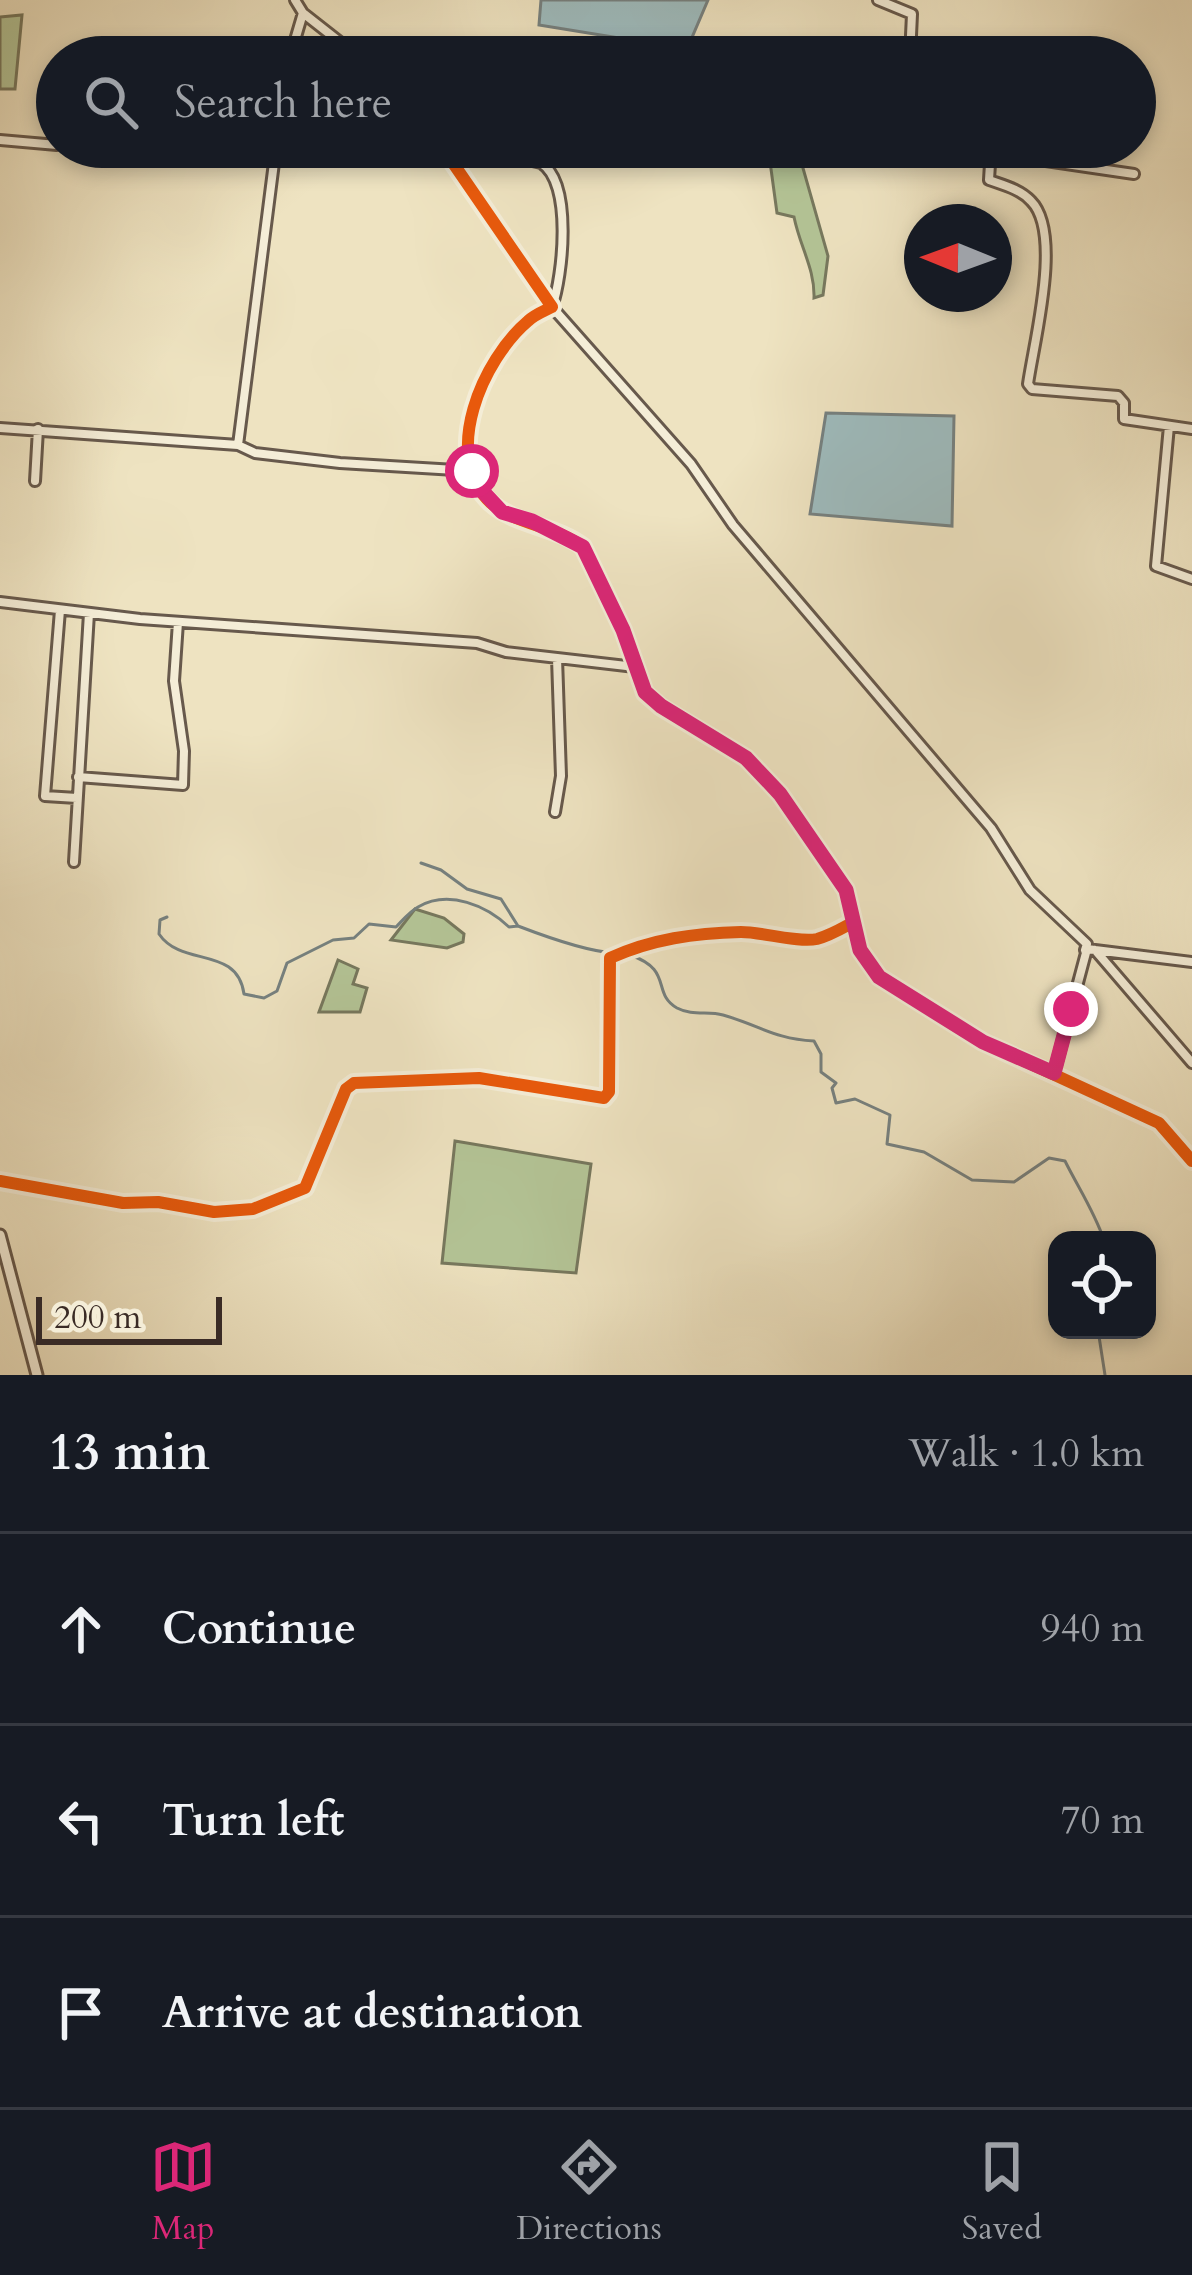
<!DOCTYPE html>
<meta charset="utf-8">
<style>
:root{--surface:#171b24;--page:#242831;--text:#f1f3f6;--muted:#9ea1a6;--line:#363941;--accent:#db2777}
body{margin:0;font-family:Cardo,serif;background:var(--page);color:var(--text)}
.controls{position:absolute;right:36px;bottom:36px;display:grid;overflow:hidden;border-radius:24px;box-shadow:0 6px 18px #0003}
.controls button{width:108px;height:108px;display:grid;place-items:center;padding:0;border:0;border-bottom:3px solid var(--line);background:var(--surface);color:var(--text);font:60px sans-serif}
.compass{position:absolute;left:904px;top:204px;width:108px;height:108px;border-radius:50%;background:var(--surface);box-shadow:0 6px 18px #0003;rotate:271deg}
.scale{position:absolute;left:36px;bottom:30px;width:186px;box-sizing:border-box;padding-left:12px;border:6px solid #3a2b25;border-top:0;font-size:33px;line-height:42px;white-space:nowrap;color:#3a2b25;-webkit-text-stroke:9px #f4edd7;paint-order:stroke}
.stop{position:absolute;width:36px;height:36px;margin:-27px;border:9px solid #db2777;border-radius:50%;background:#fff}
.stop.end{background:#db2777;border-color:#fff;box-shadow:0 3px 12px #0008}
.list{margin:0;padding:0;list-style:none}
h2{display:flex;justify-content:space-between;align-items:center;height:156px;margin:0;padding:0 48px;font-size:51px}
h2 small{font-size:39px;font-weight:400;color:var(--muted)}
.list li{display:grid;grid-template-columns:78px 1fr auto;gap:36px;align-items:center;box-sizing:border-box;height:192px;padding:0 48px;border-top:3px solid var(--line)}
.list b{display:block;font-size:45px;white-space:nowrap}
.list em{font-size:39px;font-style:normal;color:var(--muted)}
.icon{flex:none;width:66px;height:66px;fill:none;stroke:currentColor;stroke-width:2;stroke-linecap:round;stroke-linejoin:round}
.map{position:relative;flex:none;width:1192px;height:1375px;overflow:hidden}
.search{position:absolute;background:var(--surface);box-shadow:0 6px 18px #0003;left:36px;right:36px;top:36px;height:132px;display:flex;align-items:center;gap:30px;box-sizing:border-box;padding:0 42px;border-radius:66px;color:var(--muted);font-size:45px}
.sheet{height:732px;background:var(--surface)}
nav{display:flex;justify-content:space-around;align-items:center;box-sizing:border-box;height:168px;border-top:3px solid var(--line);background:var(--surface);font-size:33px;color:var(--muted)}
nav a{display:grid;justify-items:center;gap:6px}
nav .on{color:var(--accent)}
.map>svg:first-child{display:block}
.green{fill:#b4c597;stroke:#77785e;stroke-width:3}
.water{fill:#9ebbbd;stroke:#768180;stroke-width:3}
.lines{fill:none;stroke-linecap:round;stroke-linejoin:round}
.stream{stroke:#768180;stroke-width:3}
.minor-casing{stroke:#67594c;stroke-width:14}
.tertiary-casing{stroke:#67594c;stroke-width:15}
.minor{stroke:#f4edd7;stroke-width:8}
.tertiary{stroke:#f4edd7;stroke-width:9}
.cycleway-casing{stroke:#f4edd7;stroke-width:20}
.cycleway{stroke:#e8590c;stroke-width:12}
.route{stroke:#db2777;stroke-width:15}
</style>
<div class="map">
<svg width="1192" height="1375" viewBox="0 0 1192 1375">
<rect width="100%" height="100%" fill="#eee3c1"/>
<filter id="stains"><feTurbulence type="fractalNoise" baseFrequency=".00167" numOctaves="4"/><feColorMatrix values="0 0 0 0 .2 0 0 0 0 .09 0 0 0 0 .02 0 0 0 .5 -.17"/></filter>
<radialGradient id="worn" r=".72"><stop offset=".6" stop-color="#630" stop-opacity="0"/><stop offset="1" stop-color="#630" stop-opacity=".3"/></radialGradient>
<path class="green" d="M22,15L15,89H0V17Z
M768,147H797L828,256L823,295L814,298C815,269 800,247 794,217L777,213Z
M415,909L444,918L464,934L463,942L447,948L391,940Z
M338,960L358,969L353,984L367,988L360,1012H319Z
M455,1141L591,1164L576,1273L442,1263Z"/>
<path class="water" d="M541,0H708L687,49L539,25Z
M826,413L954,416L952,526L810,514Z"/>
<g class="lines">
<path class="stream" d="M421,863L441,870L467,889L501,899L518,926C544,936 590,952 615,953
M167,917L160,920L159,934C182,968 237,945 244,994L264,998L277,991L287,963L333,940L354,938L369,924L396,927C403,920 409,912 418,907C449,889 487,906 509,927L518,926
M630,955C674,970 651,993 677,1008C692,1016 708,1011 723,1015C759,1025 774,1039 814,1041L821,1054V1072L836,1083L832,1088L836,1103L855,1099L890,1115L887,1144L924,1152L972,1180L1014,1182L1049,1158L1065,1161C1079,1189 1094,1211 1104,1240
M1098,1330L1105,1375"/>
<defs>
<path id="minor" d="M295,0L303,13L359,57
M878,0L912,14L910,57
M290,57L303,13
M0,140L57,145
M76,147L87,148
M442,147L552,307C544,311 534,315 528,321C483,359 440,456 491,503C516,525 556,526 583,547L623,630L645,693L661,707L746,758L780,794L846,890L860,950L879,977L983,1042L1159,1123L1192,1161
M473,147L541,163C573,182 563,276 552,307L691,464L733,525L991,828L1030,890L1087,944L1085,950
M991,147L989,180C1003,185 1020,189 1031,201C1063,233 1034,341 1028,384L1032,389L1118,396L1124,403V419L1192,429
M990,153L1134,174
M1169,426L1156,566L1192,579
M0,428L238,445L255,453L340,463L472,471
M238,445L276,147
M35,481L38,429
M0,602L140,619L477,643L506,652L635,667
M60,610L45,796L77,798
M78,777L183,785L184,751L174,681L178,622
M555,812L561,776L557,658
M74,862L89,613
M1095,950L1192,1063
M1054,1073L1087,949L1192,962
M0,1181L123,1203L158,1202L214,1212L253,1209L305,1188L346,1089L354,1083L479,1078L604,1098L609,1092L610,958C652,939 695,933 741,932C763,932 798,943 817,939C829,936 841,929 852,923"/>
<path id="tertiary" d="M0,1235L37,1375"/>
</defs>
<use href="#minor" class="minor-casing"/>
<use href="#tertiary" class="tertiary-casing"/>
<use href="#minor" class="minor"/>
<use href="#tertiary" class="tertiary"/>
<defs>
<path id="cycleway" d="M442,147L552,307C544,311 534,315 528,321C483,359 440,456 491,503C516,525 556,526 583,547L623,630L645,693L661,707L746,758L780,794L846,890L860,950L879,977L983,1042L1159,1123L1192,1161
M0,1181L123,1203L158,1202L214,1212L253,1209L305,1188L346,1089L354,1083L479,1078L604,1098L609,1092L610,958C652,939 695,933 741,932C763,932 798,943 817,939C829,936 841,929 852,923"/>
</defs>
<use href="#cycleway" class="cycleway-casing"/>
<use href="#cycleway" class="cycleway"/>
</g>
<g class="lines">
<path class="route" d="M472,471L474,482L502,512L532,521L583,547L623,630L645,692L661,706L746,758L780,794L846,890L860,950L879,977L983,1042L1054,1073L1071,1009"/>
</g>
<rect width="100%" height="100%" filter="url(#stains)"/>
<rect width="100%" height="100%" fill="url(#worn)"/>
</svg>
<div class="controls">
<button><svg class="icon" aria-label="locate" viewBox="0 0 24 24"><circle cx="12" cy="12" r="6"/><path d="M12 2v4M12 18v4M2 12h4M18 12h4"/></svg></button>
</div>
<svg class="compass" viewBox="-18 -18 36 36"><path d="M0-13l5 13h-10z" fill="#e53935"/><path d="M0 13l5-13h-10z" fill="#9ea1a6"/></svg>
<div class="scale">200 m</div>
<div class="stop" style="left:472px;top:471px"></div>
<div class="stop end" style="left:1071px;top:1009px"></div>
<div class="search"><svg class="icon" aria-label="search" viewBox="0 0 24 24"><circle cx="10" cy="10" r="6"/><path d="M15 15l6 6"/></svg>Search here</div>
</div>
<section class="sheet">
<h2>13 min<small>Walk · 1.0 km</small></h2>
<ul class="list">
<li><svg class="icon" aria-label="ahead" viewBox="0 0 24 24"><path d="M12 20V5M6 11l6-6 6 6"/></svg><div><b>Continue</b></div><em>940 m</em></li>
<li><svg class="icon" aria-label="left" viewBox="0 0 24 24"><path d="M17 20v-9H6M10 6l-5 5 5 5"/></svg><div><b>Turn left</b></div><em>70 m</em></li>
<li><svg class="icon" aria-label="arrive" viewBox="0 0 24 24"><path d="M6 21V4h12l-3 4 3 4H6"/></svg><div><b>Arrive at destination</b></div></li>
</ul>
</section>
<nav>
<a class="on"><svg class="icon" aria-label="map" viewBox="0 0 24 24"><path d="M3 6l6-2 6 2 6-2v14l-6 2-6-2-6 2zM9 4v14M15 6v14"/></svg>Map</a>
<a><svg class="icon" aria-label="directions" viewBox="0 0 24 24"><path d="M12 3l9 9-9 9-9-9zM9 14v-3h6M13 9l2 2-2 2"/></svg>Directions</a>
<a><svg class="icon" aria-label="saved" viewBox="0 0 24 24"><path d="M7 4h10v16l-5-4-5 4z"/></svg>Saved</a>
</nav>
